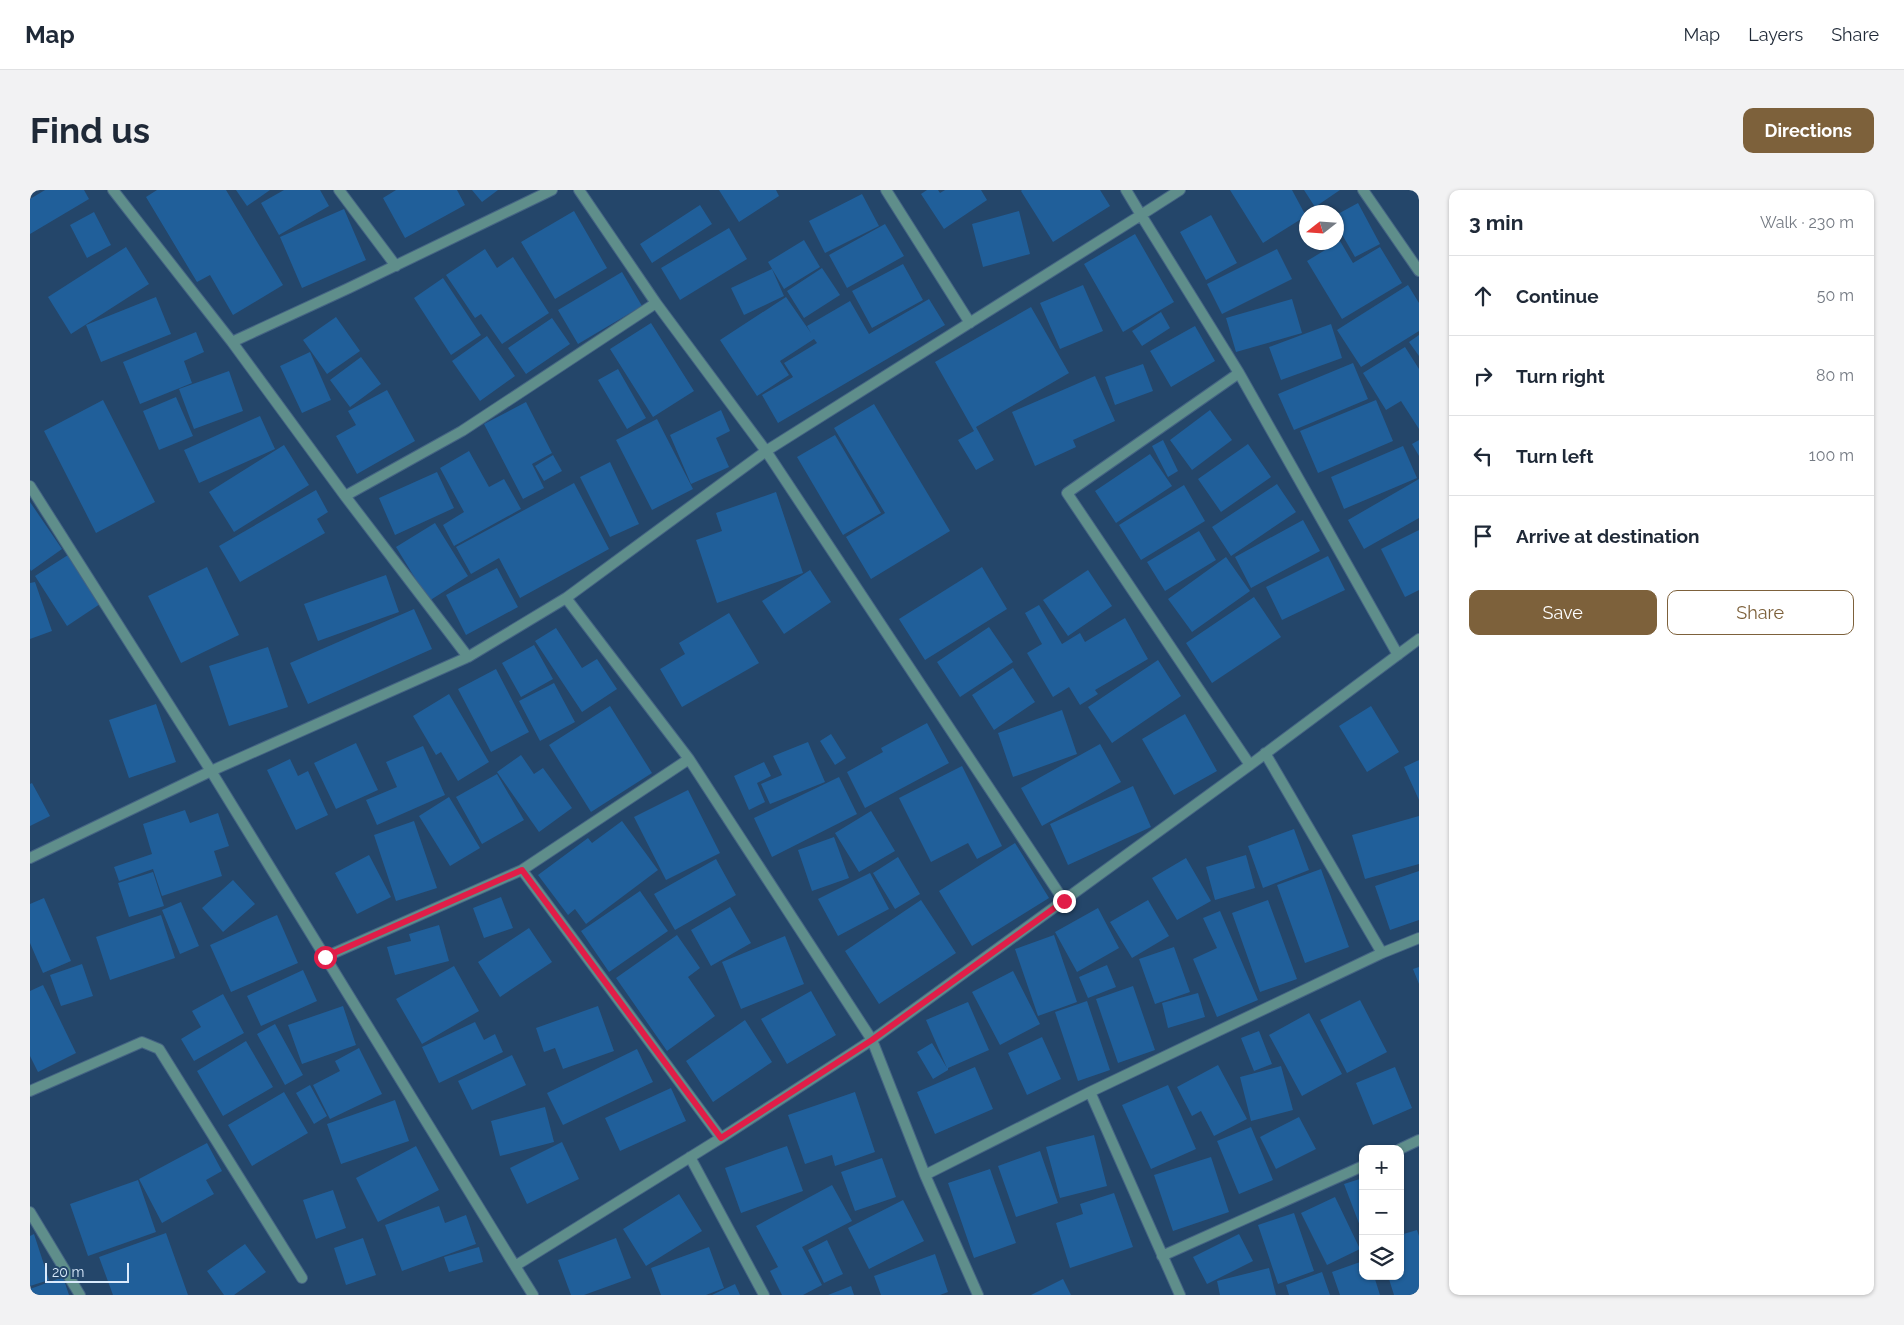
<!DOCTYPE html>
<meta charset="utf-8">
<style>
:root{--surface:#fff;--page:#f2f2f3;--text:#1f2937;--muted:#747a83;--line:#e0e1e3;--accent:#7d613b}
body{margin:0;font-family:Raleway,sans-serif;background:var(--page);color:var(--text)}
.controls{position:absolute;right:15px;bottom:15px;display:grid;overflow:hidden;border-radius:10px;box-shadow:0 1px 4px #0004}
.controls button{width:45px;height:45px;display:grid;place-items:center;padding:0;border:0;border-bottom:1px solid var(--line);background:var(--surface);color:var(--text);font:25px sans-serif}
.compass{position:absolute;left:1269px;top:15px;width:45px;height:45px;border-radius:50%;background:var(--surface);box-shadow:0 1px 4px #0004;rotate:253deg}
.scale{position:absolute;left:15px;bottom:12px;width:84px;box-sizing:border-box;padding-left:5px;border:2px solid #daeafc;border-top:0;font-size:14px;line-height:18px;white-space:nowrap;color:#daeafc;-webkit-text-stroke:4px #24466a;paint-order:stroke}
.stop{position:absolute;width:15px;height:15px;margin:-11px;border:4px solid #e11d48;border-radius:50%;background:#fff}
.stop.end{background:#e11d48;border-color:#fff;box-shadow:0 1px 5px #0008}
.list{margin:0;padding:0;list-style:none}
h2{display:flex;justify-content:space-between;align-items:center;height:65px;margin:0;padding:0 20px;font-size:21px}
h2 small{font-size:16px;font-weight:400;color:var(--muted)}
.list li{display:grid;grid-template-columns:32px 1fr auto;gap:15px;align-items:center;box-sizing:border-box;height:80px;padding:0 20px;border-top:1px solid var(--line)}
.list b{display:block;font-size:19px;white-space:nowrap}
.list em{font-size:16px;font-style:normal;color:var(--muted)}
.actions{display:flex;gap:10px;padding:15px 20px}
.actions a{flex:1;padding:11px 0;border:1px solid var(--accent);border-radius:10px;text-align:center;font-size:18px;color:var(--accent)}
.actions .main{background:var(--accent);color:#fff}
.icon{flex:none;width:28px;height:28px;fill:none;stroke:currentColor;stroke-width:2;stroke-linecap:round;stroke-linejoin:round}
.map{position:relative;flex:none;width:1389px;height:1105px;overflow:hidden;border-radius:10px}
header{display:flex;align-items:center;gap:30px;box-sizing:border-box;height:70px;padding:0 25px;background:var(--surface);border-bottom:1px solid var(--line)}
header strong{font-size:24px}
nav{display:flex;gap:28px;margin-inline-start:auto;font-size:18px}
.intro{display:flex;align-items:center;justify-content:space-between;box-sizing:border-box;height:120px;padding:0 30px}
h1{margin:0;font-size:35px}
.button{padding:12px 22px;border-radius:10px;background:var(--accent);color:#fff;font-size:18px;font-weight:700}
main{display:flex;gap:30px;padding:0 30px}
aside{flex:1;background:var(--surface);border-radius:10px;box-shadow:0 1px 4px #0004}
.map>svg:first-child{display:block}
.building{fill:#205f9a}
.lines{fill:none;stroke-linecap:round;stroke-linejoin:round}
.street-casing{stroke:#456484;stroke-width:12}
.street{stroke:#5f8e8b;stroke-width:10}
.route{stroke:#e11d48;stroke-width:6}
</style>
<header>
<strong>Map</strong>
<nav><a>Map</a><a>Layers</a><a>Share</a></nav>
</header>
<div class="intro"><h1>Find us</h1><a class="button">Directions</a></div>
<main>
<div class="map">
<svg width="1389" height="1105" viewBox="0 0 1389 1105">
<rect width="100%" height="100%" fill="#24466a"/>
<path class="building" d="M15,0H54L59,9L0,44V9Z
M127,0H196L253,95L203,125L180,85L167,92L116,7Z
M206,0H240L217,16Z
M254,0H290L299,16L249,45L231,13Z
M366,0H427L435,15L375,48L353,8Z
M442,0H468L452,12Z
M689,0H746L749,6L709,32Z
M897,0H908L910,3L915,0H951L957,10L914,39L891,4Z
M992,0H1070L1080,16L1023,52L991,1Z
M1200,0H1262L1276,26L1233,53Z
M1274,0H1310L1285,17Z
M832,4L849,36L795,63L779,31Z
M1328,13L1350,54L1325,67L1306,34V25Z
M670,15L682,34L622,73L610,54Z
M314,19L336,70L272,98L250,47Z
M544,21L577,78L525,109L491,52Z
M989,21L1000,64L953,77L942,34Z
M64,22L81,55L57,68L40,35Z
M1181,25L1207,73L1176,90L1150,42Z
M855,34L874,66L817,98L799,65Z
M699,38L717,69L650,110L631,78Z
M1105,44L1144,112L1093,142L1054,74Z
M774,50L790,77L754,99L738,72Z
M1310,51L1323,73L1350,57L1372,93L1312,129L1277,71Z
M96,57L119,94L41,144L18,107Z
M455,59L467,78L483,67L519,123L472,154L451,124L445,128L416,85Z
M1247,59L1262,89L1192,124L1177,94Z
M873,74L893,110L842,138L822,101Z
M792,78L810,105L774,128L757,101Z
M742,79L754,106L714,125L701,98Z
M592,82L612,116L548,154L528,120Z
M413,88L451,145L421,165L384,108Z
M1053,95L1073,141L1030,159L1010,113Z
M1378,95L1389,113V141L1331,177L1307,140Z
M126,107L141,144L71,172L56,135Z
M756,107L781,143L777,136L820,111L839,144L899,109L915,135L748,233L732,205L763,187L754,173L787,153L784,149L750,171L759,185L727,206L690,150Z
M1262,109L1272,143L1206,162L1196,128Z
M1001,117L1039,183L946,237L964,270L946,280L928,250L944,241L905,172Z
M1131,122L1140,138L1112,156L1102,141Z
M306,127L330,161L297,184L273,150Z
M522,128L540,154L496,184L478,158Z
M621,133L664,201L623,227L580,159Z
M1301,134L1312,168L1251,190L1239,157Z
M1165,136L1185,171L1141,197L1120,161Z
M166,142L174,162L154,171L162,193L110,214L93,172Z
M1389,145V166L1379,152Z
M457,146L485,186L450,211L422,171Z
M1375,157L1389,179V239L1371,211L1356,220L1333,183Z
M280,162L301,210L272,223L250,176Z
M331,167L351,194L320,217L300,190Z
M1323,173L1338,209L1264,240L1248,204Z
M1113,174L1123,201L1085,215L1075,187Z
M588,179L616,228L597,239L568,190Z
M199,181L213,221L164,239L149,199Z
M1065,186L1085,231L1043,250L1046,257L1005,276L982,222Z
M357,200L385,251L327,284L306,246L326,235L318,221Z
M146,207L163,246L129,260L113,221Z
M73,210L125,312L66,343L14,241Z
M1346,210L1363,251L1288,283L1270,241Z
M496,212L522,263L502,274L514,298L493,309L454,234Z
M844,214L920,341L841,389L816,347L855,323L804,238Z
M691,220L700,241L686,248L699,277L661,294L640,245Z
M1180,220L1202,250L1162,280L1140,250Z
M230,226L245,259L169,293L154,260Z
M627,229L663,299L622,320L586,250Z
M805,245L851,323L813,345L767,267Z
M1133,250L1148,281L1138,287L1122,256Z
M1389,250V266L1382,254Z
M1218,254L1241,287L1191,322L1168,289Z
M254,255L279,295L204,342L179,302Z
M1373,256L1387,288L1314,319L1301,287Z
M439,261L459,297L474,289L491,319L424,356L413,335L434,322L410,278Z
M1120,264L1142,296L1086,333L1065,301Z
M523,265L532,281L514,291L505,276Z
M580,272L609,334L580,347L550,287Z
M407,282L424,318L365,345L349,308Z
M1389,289V328L1334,359L1318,330Z
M544,293L579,359L490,408L469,368L441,384L426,357Z
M1247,294L1266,322L1201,366L1182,337Z
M1154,295L1175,331L1111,370L1089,335Z
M286,300L298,322L287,329L295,343L210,392L189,356Z
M746,302L773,383L687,413L666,350L692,341L686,323Z
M0,312L32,359L1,381L0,379Z
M1273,330L1290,361L1221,398L1205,367Z
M405,333L438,386L399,411L366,357Z
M1389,340V400L1375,407L1351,359Z
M1169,341L1186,370L1135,401L1117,372Z
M38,365L70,414L37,436L5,386Z
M1298,366L1315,400L1252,430L1236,397Z
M1196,367L1220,401L1162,442L1138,409Z
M177,377L209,445L151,473L118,406Z
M952,377L977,419L895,470L869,429Z
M467,378L488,417L436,445L416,405Z
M780,380L801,412L754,444L732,411Z
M1058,380L1082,416L1038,446L1013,410Z
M356,385L369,422L288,451L274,414Z
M5,392L22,441L0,449V393Z
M1224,407L1251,447L1182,493L1156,453Z
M1009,415L1032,454L1050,443L1055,452L1095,428L1118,469L1065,500L1068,504L1050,515L1039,497L1023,507L997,463L1012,454L995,423Z
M384,419L402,459L278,514L260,473Z
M699,423L729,473L652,517L630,479L655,464L649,453Z
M959,437L983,472L930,507L907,472Z
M526,438L552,478L567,469L587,499L552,522L505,451Z
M504,455L523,489L491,507L472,473Z
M238,457L258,517L199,536L179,476Z
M1128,470L1151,506L1082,553L1058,517Z
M983,478L1005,512L964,540L942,505Z
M466,479L499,542L461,562L428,499Z
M524,493L545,532L510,551L489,511Z
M419,504L459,572L428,591L411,562L406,565L383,526Z
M126,514L146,572L99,588L79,530Z
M580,516L622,583L561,622L519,555Z
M1341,516L1369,562L1337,582L1309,536Z
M1032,520L1047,564L983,587L968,543Z
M1155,524L1187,581L1144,605L1112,549Z
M897,533L919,573L835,618L817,582L853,562L851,558Z
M801,544L816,568L805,575L790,551Z
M778,552L795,592L740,614L731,594L752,585L743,566Z
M326,553L348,600L306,619L284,573Z
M1070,554L1091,592L1012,636L991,598Z
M393,556L415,605L347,635L336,610L367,597L356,572Z
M491,565L504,584L513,578L542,618L509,642L467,582Z
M260,569L268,586L278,581L298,625L266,640L237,580Z
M1389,570V610L1374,577Z
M734,572L741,586L727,593L735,612L719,620L704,586Z
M932,576L972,656L947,669L938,653L901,672L869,608Z
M467,584L494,630L452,654L426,607Z
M809,587L827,624L742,667L724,628Z
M2,593L20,626L0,636V594Z
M1103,596L1121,637L1038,675L1020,634Z
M658,600L690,663L636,690L604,627Z
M419,607L450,658L420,676L389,626Z
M155,620L160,633L188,623L199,656L184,661L192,686L132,706L123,679L89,691L84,677L122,664L113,634Z
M841,621L865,661L829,682L805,643Z
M1389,626V674L1335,689L1322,645Z
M384,631L407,698L366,711L344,645Z
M592,631L628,680L556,734L545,719L538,725L508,685L558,648L562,653Z
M1264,639L1279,680L1233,698L1218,656Z
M804,647L819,688L782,701L768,660Z
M985,653L1019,708L942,756L909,701Z
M339,665L361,707L327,724L305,683Z
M1216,665L1225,698L1185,710L1176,677Z
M868,667L890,704L865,719L843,683Z
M1156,668L1181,711L1147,730L1122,688Z
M686,669L706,705L645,740L624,704Z
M1291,679L1319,757L1275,773L1247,695Z
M1389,681V730L1360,740L1345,696Z
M123,682L134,716L99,727L88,693Z
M840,683L859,719L808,746L788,709Z
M203,690L225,714L193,742L172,718Z
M610,701L638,741L579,782L551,741Z
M471,707L483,738L454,748L443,718Z
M14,708L41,771L13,783L0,753V714Z
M891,710L926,763L849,814L815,761Z
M1118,710L1139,746L1102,768L1080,732Z
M1238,710L1267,789L1230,802L1202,723Z
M151,712L169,756L150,764L132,720Z
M700,717L721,753L681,776L661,740Z
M1068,718L1089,758L1047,782L1025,742Z
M1190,721L1228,810L1187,827L1163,769L1187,758L1173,728Z
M131,725L145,768L80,790L66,747Z
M247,725L268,773L201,802L180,755Z
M409,735L419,771L365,785L357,757L381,751L379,744Z
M499,738L522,772L470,807L448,772Z
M647,745L670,778L658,787L685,826L637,861L586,788Z
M1024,745L1047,812L1008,826L985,759Z
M755,746L774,794L711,819L692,772Z
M1144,757L1160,802L1125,814L1109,769Z
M52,774L63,806L31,816L20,785Z
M1077,775L1086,797L1058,808L1049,787Z
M424,776L449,821L392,854L366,809Z
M1389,777V794L1383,779Z
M273,780L287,811L231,836L217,806Z
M983,781L1010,834L970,855L942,802Z
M13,795L46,863L8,882L0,866V801Z
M1103,796L1125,860L1088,873L1066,809Z
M781,801L806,845L757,874L731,829Z
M1168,803L1175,827L1138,838L1132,813Z
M193,804L214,843L164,871L151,849L171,837L162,821Z
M1330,810L1357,862L1317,883L1290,830Z
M1057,811L1080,880L1048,891L1025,822Z
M938,812L959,860L918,878V880L903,889L887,862L902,853L917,878L896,830Z
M313,816L326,855L272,874L258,835Z
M568,816L584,861L533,879L525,858L514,862L506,838Z
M1279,823L1312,884L1272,906L1239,845Z
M715,830L742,872L683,912L656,871Z
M445,832L454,850L465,844L473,862L409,893L392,857Z
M245,834L273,885L255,895L227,844Z
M1229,841L1242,874L1224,881L1211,848Z
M1012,847L1031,889L997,905L978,863Z
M216,851L243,897L193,926L167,881Z
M329,858L352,904L300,929L283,895L310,881L305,871Z
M607,859L623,892L533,935L517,903Z
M482,865L496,895L442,920L428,891Z
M1188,875L1217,929L1184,946L1171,921L1162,926L1147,897Z
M1251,876L1263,920L1221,931L1210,887Z
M945,877L963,919L905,944L887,902Z
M1365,877L1382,918L1343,935L1326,893Z
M280,895L297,926L284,934L266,903Z
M1138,895L1166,959L1121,979L1092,915Z
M641,898L656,931L590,961L575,928Z
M254,902L278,943L222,976L198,935Z
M825,902L845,962L805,976L802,965L775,974L758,925Z
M365,910L379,951L311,974L297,934Z
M515,917L524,952L470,966L461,931Z
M1269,927L1286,959L1246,979L1230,947Z
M1221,937L1243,990L1209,1004L1187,951Z
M1064,945L1077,996L1030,1008L1016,957Z
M532,952L549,989L497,1014L480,978Z
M177,953L192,981L176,990L184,1004L132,1033L109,989Z
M386,956L409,1000L348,1032L326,988Z
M757,956L773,1001L711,1023L695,978Z
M1010,961L1028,1013L986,1027L968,976Z
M1181,967L1199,1022L1143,1041L1124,985Z
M852,968L866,1007L825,1021L811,982Z
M960,979L986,1053L944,1068L918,993Z
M1333,988V1044L1314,994Z
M108,990L126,1042L58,1066L40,1014Z
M802,995L822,1031L772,1057L792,1095L773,1105H752L740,1081L748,1077L726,1036Z
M303,1000L316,1038L286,1049L273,1010Z
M1084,1003L1103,1057L1040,1078L1026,1033L1053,1024L1050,1014Z
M649,1004L672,1041L616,1076L593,1039Z
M1305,1007L1330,1059L1297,1075L1271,1023Z
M873,1010L894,1051L839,1079L818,1038Z
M409,1016L415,1033L436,1025L446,1054L372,1081L355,1035Z
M1264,1023L1284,1081L1248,1094L1228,1035Z
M1387,1040L1389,1046V1105H1364L1358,1086H1370V1045Z
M136,1043L158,1105H83L69,1067Z
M4,1044L19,1090L0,1096V1046Z
M1209,1044L1223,1071L1177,1094L1163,1067Z
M333,1048L346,1085L316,1095L304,1058Z
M586,1048L601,1088L554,1105H541L528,1070Z
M797,1050L813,1084L794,1093L778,1060Z
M215,1054L236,1082L204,1105H194L177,1081Z
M449,1057L453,1072L419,1082L414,1067Z
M679,1057L694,1098L676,1105H631L621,1078Z
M905,1064L918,1102L910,1105H851L844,1086Z
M1333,1071V1086H1344L1350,1105H1310L1302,1082Z
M1239,1078L1246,1105H1190L1187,1091Z
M1292,1082L1300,1105H1259L1256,1095Z
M33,1087L39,1105H0V1099Z
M1033,1089L1041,1105H1001Z
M705,1094L710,1105H682Z
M821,1096L824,1105H798Z"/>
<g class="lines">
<defs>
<path id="street" d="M83,0L202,152L315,306L438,467
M309,0L366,76
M549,0L626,113L736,261L1034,711
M856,0L940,133
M1150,0L1111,25L1209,183L1037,303L1220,575
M1333,0L1389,81
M202,152L319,98L522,0
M1209,183L1368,465
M0,296L181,581L485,1076L691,948L842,850L1220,575L1389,449
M315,306L432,241L626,113
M536,408L736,261L1111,25L1096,0
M1235,563L1352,763
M0,668L181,581L438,467L536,408L659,569L842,850L895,985L948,1105
M492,680L659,569
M295,767L492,680L691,948
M0,901L112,852L129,859L272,1088
M1060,902L1150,1105
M1370,959L1389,950
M660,967L734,1105
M895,985L1060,902L1352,763L1389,748
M0,1022L50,1105
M1132,1066L1333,976
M485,1076L503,1105"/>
</defs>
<use href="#street" class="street-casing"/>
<use href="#street" class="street"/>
</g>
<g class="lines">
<path class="route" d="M295,767L492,680L691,948L842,850L1034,711"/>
</g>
</svg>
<div class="controls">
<button>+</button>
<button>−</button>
<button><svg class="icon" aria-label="layers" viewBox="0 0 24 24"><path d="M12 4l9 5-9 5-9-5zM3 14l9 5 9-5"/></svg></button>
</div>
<svg class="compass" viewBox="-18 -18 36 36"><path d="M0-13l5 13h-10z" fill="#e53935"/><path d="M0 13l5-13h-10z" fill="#747a83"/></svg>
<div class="scale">20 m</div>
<div class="stop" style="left:295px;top:767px"></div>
<div class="stop end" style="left:1034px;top:711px"></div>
</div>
<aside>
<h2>3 min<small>Walk · 230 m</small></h2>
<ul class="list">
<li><svg class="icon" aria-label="ahead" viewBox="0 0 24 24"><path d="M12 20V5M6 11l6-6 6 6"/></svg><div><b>Continue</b></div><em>50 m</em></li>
<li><svg class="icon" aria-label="right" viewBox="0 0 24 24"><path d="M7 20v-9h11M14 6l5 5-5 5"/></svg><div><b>Turn right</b></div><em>80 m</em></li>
<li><svg class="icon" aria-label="left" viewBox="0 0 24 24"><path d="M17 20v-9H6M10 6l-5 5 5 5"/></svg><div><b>Turn left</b></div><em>100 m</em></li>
<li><svg class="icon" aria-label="arrive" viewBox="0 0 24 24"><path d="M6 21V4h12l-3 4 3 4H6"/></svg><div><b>Arrive at destination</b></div></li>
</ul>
<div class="actions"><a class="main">Save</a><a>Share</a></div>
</aside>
</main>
